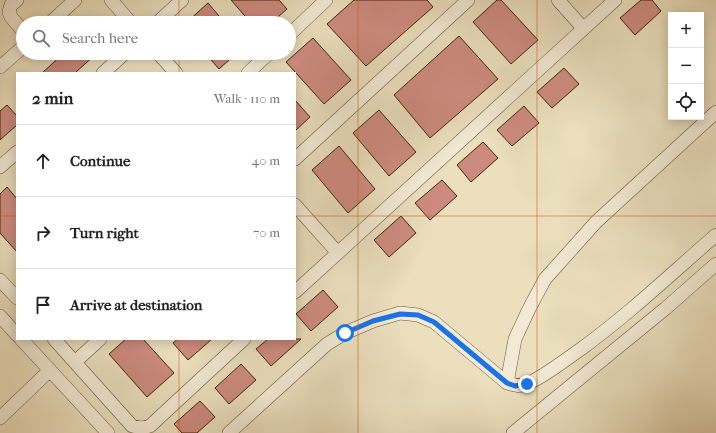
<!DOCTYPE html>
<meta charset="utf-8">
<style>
:root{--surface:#fff;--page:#f2f2f2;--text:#202124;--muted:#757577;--line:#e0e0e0}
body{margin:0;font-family:"IM FELL French Canon",serif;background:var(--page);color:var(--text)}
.controls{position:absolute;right:12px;top:12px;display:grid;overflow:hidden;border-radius:0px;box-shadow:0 2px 10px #0003}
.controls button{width:36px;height:36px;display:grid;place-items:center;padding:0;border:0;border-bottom:1px solid var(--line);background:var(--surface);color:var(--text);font:20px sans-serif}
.stop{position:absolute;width:12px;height:12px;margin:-9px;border:3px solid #1a73e8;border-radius:50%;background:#fff}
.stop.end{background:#1a73e8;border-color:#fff;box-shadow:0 1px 4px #0008}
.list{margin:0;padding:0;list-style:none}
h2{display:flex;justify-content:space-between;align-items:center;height:52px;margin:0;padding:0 16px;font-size:17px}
h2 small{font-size:13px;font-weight:400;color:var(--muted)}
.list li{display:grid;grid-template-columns:26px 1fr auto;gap:12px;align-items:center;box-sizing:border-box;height:72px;padding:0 16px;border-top:1px solid var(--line)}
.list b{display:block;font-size:15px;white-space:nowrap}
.list em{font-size:13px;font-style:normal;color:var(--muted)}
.icon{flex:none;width:22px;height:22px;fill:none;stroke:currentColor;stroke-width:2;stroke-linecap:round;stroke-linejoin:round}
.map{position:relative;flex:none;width:716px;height:433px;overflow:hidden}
.search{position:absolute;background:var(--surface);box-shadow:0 2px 10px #0003;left:16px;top:16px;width:280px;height:44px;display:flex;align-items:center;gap:10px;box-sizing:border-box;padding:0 14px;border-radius:22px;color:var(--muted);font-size:15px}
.panel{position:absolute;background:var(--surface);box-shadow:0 2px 10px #0003;left:16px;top:72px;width:280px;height:268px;border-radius:0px}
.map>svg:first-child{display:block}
.building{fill:#cd8b7f;stroke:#3d2708}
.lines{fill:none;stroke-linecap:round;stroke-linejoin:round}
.minor-casing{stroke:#685536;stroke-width:14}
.minor{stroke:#f2ead5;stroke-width:13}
.route{stroke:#1a73e8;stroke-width:5}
.grid{fill:none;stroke:#d7540c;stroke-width:1;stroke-opacity:0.55}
</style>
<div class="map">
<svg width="716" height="433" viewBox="0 0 716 433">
<rect width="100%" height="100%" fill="#ebdfbe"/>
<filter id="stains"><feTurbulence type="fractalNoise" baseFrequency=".005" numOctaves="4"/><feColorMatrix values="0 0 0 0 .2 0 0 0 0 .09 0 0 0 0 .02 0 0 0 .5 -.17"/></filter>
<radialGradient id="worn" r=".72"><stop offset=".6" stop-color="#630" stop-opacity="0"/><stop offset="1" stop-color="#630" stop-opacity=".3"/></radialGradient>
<path class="building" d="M231,0H279L287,9L271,23H251Z
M354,0H427L433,7L366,66L327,24Z
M497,0H501L538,40L511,64L473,22Z
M641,0H652L661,11L635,35L620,18Z
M208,3L225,23H186Z
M459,36L498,79L430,138L394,95Z
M313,38L351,80L324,104L286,62Z
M64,53H97L75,73H42Z
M205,53H237L219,69Z
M564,68L579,84L552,108L537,92Z
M295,100L310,117L295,131Z
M7,105L17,116V125L0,140V111Z
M524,106L539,123L512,146L497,130Z
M379,110L416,152L389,176L353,133Z
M483,142L498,158L471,182L457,165Z
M339,146L375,189L348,213L312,170Z
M442,180L457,196L430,220L415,203Z
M7,187L17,199V252L0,233V194Z
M401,216L416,233L389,257L374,240Z
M323,290L338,307L311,331L296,314Z
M126,339H143L174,373L147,397L109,354Z
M178,339H212L188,360L173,343Z
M268,339H301L271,366L256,349Z
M241,364L256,380L229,404L215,388Z
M200,401L215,417L197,433H182L174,424Z"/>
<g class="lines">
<defs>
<path id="minor" d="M17,0L11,5L9,12L11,17L23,31
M111,0L131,23
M558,0L583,28
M50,23L75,0
M157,23L182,0
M289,35L326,0
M158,53L176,73
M0,67L23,47
M103,73L125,53
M248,73L269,53
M295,159L468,0
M0,167L17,152
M295,205L338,253
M0,280L17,298
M295,292L615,0
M0,316L17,335
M21,339L108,433
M54,339L132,426L142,428L150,426L244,339
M75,362L100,339
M507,383L515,339L529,309L545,279L596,222L716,112
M0,418L50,370
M229,433L327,344L345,333L373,321L400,313L418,315L434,322L507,383C514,385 520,387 527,384C545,376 565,360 581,349C629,314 671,274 716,235
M513,433L666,308L716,264"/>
</defs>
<use href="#minor" class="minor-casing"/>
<use href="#minor" class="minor"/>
</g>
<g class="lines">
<path class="route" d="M345,333L373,321L400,314L418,315L434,322L507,383L515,386L527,384"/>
</g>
<path class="grid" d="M179,0V23M358,0V433M537,0V433M179,53V73M0,216H17M295,216H716M179,339V433"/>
<rect width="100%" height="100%" filter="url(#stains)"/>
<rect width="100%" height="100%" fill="url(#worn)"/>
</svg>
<div class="controls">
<button>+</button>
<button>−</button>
<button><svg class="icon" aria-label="locate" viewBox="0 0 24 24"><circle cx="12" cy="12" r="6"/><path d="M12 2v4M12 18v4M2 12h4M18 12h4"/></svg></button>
</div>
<div class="stop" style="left:345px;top:333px"></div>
<div class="stop end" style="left:527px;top:384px"></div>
<div class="search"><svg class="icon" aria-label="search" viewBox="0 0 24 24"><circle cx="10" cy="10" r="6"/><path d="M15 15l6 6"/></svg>Search here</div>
<section class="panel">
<h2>2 min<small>Walk · 110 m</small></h2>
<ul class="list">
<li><svg class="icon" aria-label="ahead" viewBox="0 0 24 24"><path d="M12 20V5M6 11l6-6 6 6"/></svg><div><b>Continue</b></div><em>40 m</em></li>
<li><svg class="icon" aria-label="right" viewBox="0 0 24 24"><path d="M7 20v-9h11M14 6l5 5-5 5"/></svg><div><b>Turn right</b></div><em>70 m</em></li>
<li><svg class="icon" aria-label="arrive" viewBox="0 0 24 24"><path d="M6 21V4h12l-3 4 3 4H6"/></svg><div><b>Arrive at destination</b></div></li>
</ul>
</section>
</div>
